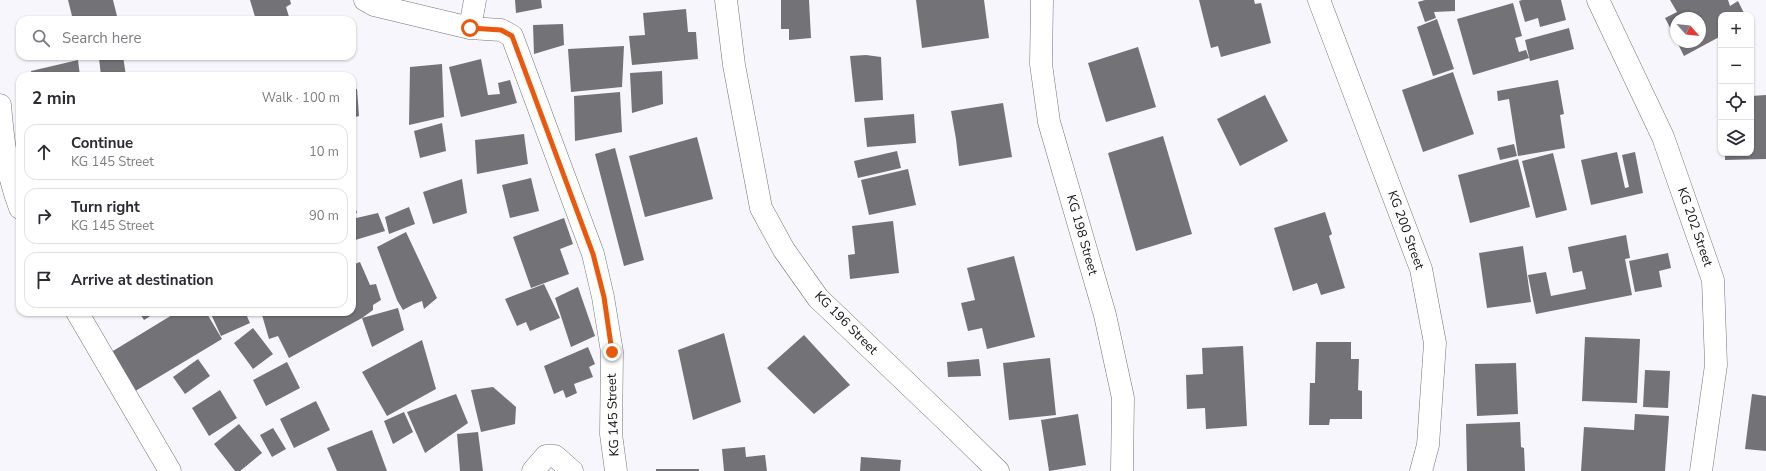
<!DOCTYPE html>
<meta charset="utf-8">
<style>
:root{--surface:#fff;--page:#f2f2f3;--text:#2b2b33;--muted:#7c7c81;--line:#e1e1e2}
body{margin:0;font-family:"Nunito Sans",sans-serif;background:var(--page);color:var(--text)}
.controls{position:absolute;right:12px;top:12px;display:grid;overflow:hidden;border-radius:8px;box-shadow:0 1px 3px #0004}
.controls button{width:36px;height:36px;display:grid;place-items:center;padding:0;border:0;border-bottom:1px solid var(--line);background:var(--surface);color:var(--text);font:20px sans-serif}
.compass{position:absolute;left:1670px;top:12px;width:36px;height:36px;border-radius:50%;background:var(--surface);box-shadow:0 1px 3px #0004;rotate:117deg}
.stop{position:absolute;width:12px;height:12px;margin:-9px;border:3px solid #ea580c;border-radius:50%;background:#fff}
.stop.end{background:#ea580c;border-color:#fff;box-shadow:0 1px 4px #0008}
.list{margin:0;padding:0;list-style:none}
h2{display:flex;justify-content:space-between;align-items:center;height:52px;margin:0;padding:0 16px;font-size:17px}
h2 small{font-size:13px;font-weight:400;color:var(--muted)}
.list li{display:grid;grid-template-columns:26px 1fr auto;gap:12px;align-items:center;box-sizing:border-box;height:56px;margin:0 8px 8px;padding:0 8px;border:1px solid var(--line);border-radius:12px}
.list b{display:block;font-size:15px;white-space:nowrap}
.list p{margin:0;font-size:13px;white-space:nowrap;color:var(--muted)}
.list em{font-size:13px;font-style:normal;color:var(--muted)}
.icon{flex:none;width:22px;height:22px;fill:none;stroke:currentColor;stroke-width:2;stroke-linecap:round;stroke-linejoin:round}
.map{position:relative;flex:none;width:1766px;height:471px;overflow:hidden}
.search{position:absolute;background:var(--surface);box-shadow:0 1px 3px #0004;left:16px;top:16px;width:340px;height:44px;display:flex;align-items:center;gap:10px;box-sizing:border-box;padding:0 14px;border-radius:12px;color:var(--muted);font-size:15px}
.panel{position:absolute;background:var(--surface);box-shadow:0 1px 3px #0004;left:16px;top:72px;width:340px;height:244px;border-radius:12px}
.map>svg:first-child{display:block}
.building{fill:#737277}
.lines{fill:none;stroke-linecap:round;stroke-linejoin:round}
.minor-casing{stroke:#747378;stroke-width:23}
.minor{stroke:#fff;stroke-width:22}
.route{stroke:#ea580c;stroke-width:5}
.labels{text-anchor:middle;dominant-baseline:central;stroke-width:3;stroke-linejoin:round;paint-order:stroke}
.street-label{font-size:13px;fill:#121214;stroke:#fff}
</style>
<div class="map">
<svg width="1766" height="471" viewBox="0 0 1766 471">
<rect width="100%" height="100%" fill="#f7f6fc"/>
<path class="building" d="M68,0H113L118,20H73Z
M250,0H290L291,4L286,7L290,20H256Z
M515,0H541L542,8L516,13Z
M781,0H809L811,38L789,40V29H781Z
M916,0H984L989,38L922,48Z
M1199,0H1254L1255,4L1261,3L1271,43L1221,57L1218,46L1211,48Z
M1425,0H1455V11L1434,12L1436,18L1425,22L1418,2Z
M1522,0H1561L1566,20L1540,27L1538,18L1525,22L1519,1Z
M1670,0H1728L1730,6L1738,1L1745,15H1721V36L1684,56L1677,42H1700V18H1676V39L1665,18L1677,12Z
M1513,3L1522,36L1515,38L1519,52L1526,50L1529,58L1473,75L1457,19Z
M686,9L688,32H696L698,59L632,65L629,36L645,35L643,13Z
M1437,19L1454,69L1433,76L1417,27Z
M563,24L564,45L534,54L533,25Z
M1569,28L1574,49L1530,61L1525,40Z
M352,29L356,42L352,44Z
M624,46L622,87L571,92L568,49Z
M1138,47L1156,107L1106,122L1088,63Z
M866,55L881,57L883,100L855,102L850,56Z
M108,56H123L126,76H101L99,58Z
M481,59L488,95L500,94L498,83L510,80L517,103L461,117L449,67Z
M78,60L80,76H32L31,71Z
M442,64L444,117L409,125L410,67Z
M662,71L663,104L632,113L630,73Z
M1453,72L1474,134L1423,152L1402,90Z
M1558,80L1564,114L1560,115L1565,148L1518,156L1509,99L1498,101L1497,91Z
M357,89L359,116L352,118V90Z
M620,92L622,132L575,141L574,96Z
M1265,95L1288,141L1240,166L1217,119Z
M1766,95V159L1725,160V153H1751V96Z
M1003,103L1012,157L959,166L956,139L951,111Z
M914,114L916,143L867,147L864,118Z
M442,123L446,151L420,158L414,131Z
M524,134L528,164L477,174L475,140Z
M1163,136L1192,234L1136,251L1108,153Z
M697,137L713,199L645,217L629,156Z
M16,143H20V154Z
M1514,144L1517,156L1500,160L1497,148Z
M615,148L644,260L624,266L595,154Z
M897,151L901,168L858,178L854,161Z
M1617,152L1625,188L1629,187L1622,155L1635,152L1643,193L1591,205L1581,160Z
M1553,153L1567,210L1536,218L1522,161Z
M1518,159L1530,207L1470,223L1458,175Z
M908,169L916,205L869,215L861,180Z
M531,178L539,211L510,218L502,185Z
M462,179L467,213L433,224L423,192Z
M352,196L357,213L352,215Z
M409,207L415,224L389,234L385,217Z
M1325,212L1332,234L1329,236L1345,288L1321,295L1317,283L1293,291L1274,228Z
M378,213L385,231L352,241V219Z
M564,218L573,244L560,249L569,274L531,288L513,237Z
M893,221L899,273L850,279L848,255L855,254L852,226Z
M406,232L437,298L424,309L422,301L414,304L403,310L397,300L377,247Z
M1626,235L1630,258L1625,259L1632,295L1536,314L1528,275L1546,272L1551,296L1586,289L1582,271L1573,273L1568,247Z
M1523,246L1531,302L1487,308L1479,253Z
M1668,253L1671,268L1659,271L1662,287L1635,292L1629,261Z
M1014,256L1035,337L987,349L982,328L968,331L961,303L975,300L967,268Z
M360,262L370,285L376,284L381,300L373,305V310L362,318L289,358L278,336L269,339L262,315L272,312H352V265Z
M544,284L560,318L530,331L526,322L517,326L505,299Z
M578,287L595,336L571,347L555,298Z
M398,308L404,330L372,347L362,318Z
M139,312H157L144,320Z
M177,312H206L222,339L132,393L108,354Z
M210,312H245L250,323L221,336Z
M253,328L273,354L253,369L234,343Z
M724,333L741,402L693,420L678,350Z
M804,335L850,385L814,414L767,368Z
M1585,337L1640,339L1637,403L1582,401Z
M422,340L436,389L387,416L362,372Z
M1316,342H1351V359H1359L1358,390L1362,391V419H1330L1329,425H1309L1310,383H1315Z
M1243,346L1247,426L1206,429L1205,408L1187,409L1186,375L1203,374L1202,348Z
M588,347L595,364L589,367L593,377L574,384L577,393L566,398L563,390L554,394L544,366Z
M1050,358L1056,415L1009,420L1003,363Z
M198,359L210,376L185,394L173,377Z
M979,359L981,376L948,377L947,362Z
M287,362L300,388L266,406L253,380Z
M1516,363L1518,414L1477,416L1475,364Z
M1645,370L1670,371L1668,408L1643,407Z
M493,387L516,407L515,424L481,432L471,390Z
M220,390L237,418L209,436L192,408Z
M456,394L468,423L425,453L407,412Z
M1752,394L1766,396V451L1745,449Z
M316,401L330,430L294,448L280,419Z
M404,412L413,432L393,444L384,421Z
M1078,414L1086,465L1049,471L1041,420Z
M1635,414L1669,416L1665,471H1581L1584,427L1634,430Z
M1520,422L1521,447L1524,448L1525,471H1467L1466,424Z
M239,424L262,453L240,471H235L214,444Z
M273,428L286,449L272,457L260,435Z
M372,430L387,471H337L327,448Z
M478,432L483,471H460L457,434Z
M745,447L746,457L765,455L767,471H724L722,449Z
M861,457L901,460L900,471H860Z
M656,469H699V471H656Z"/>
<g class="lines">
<defs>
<path id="minor" d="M365,0L374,5L470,28L501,30L512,36L593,254L603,297L612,352L611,434L616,471
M726,0L734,65L761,208L784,250L818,298L953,427L998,471
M1042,0L1041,64L1049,122L1105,315L1123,398L1122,471
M1319,0L1421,269L1435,343L1428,445L1421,471
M1598,0L1663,137L1713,280L1716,365L1701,471
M470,28L475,0
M0,105C3,141 7,174 20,208
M77,312L170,471
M533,471L546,456H555L572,471"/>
</defs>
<use href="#minor" class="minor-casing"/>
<use href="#minor" class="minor"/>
</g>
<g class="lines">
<path class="route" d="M470,28L501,30L512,36L593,254L604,297L612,352"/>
</g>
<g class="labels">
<g class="street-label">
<text transform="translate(1695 227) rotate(71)">KG 202 Street</text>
<text transform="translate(1406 230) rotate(70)">KG 200 Street</text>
<text transform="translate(1082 235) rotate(74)">KG 198 Street</text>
<text transform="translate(846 323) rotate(45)">KG 196 Street</text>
<text transform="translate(613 415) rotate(-92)">KG 145 Street</text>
</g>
</g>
</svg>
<div class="controls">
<button>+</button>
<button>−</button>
<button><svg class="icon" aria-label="locate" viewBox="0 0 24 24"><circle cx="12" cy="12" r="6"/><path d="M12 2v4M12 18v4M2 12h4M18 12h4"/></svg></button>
<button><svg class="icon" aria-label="layers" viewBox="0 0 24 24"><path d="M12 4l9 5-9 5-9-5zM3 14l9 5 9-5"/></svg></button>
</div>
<svg class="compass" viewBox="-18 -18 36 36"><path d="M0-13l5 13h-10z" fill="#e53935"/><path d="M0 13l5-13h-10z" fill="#7c7c81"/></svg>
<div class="stop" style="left:470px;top:28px"></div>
<div class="stop end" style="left:612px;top:352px"></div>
<div class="search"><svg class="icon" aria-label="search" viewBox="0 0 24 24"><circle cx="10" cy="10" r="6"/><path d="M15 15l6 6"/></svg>Search here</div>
<section class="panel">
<h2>2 min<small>Walk · 100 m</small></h2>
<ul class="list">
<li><svg class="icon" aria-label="ahead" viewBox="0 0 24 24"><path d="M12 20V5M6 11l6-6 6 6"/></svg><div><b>Continue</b><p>KG 145 Street</p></div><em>10 m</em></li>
<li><svg class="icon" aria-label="right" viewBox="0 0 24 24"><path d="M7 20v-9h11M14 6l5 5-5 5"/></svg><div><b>Turn right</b><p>KG 145 Street</p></div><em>90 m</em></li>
<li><svg class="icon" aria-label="arrive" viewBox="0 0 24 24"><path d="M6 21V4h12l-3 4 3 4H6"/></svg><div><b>Arrive at destination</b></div></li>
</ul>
</section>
</div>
